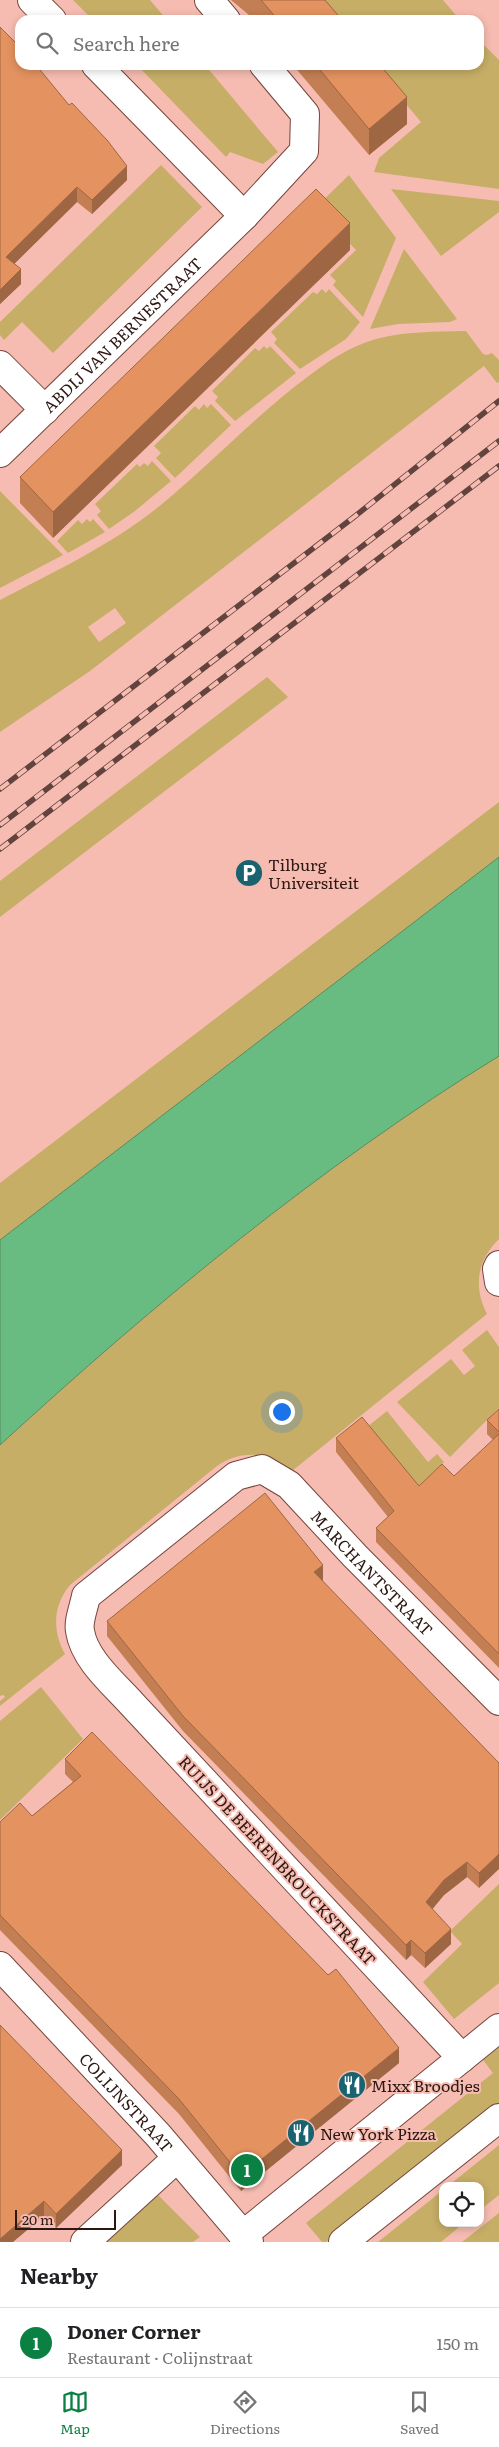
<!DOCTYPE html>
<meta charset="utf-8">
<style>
:root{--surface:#fff;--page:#f2f2f2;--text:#202124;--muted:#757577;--line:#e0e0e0;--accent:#0b8043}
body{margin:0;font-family:Literata,serif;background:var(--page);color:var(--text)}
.controls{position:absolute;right:15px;bottom:15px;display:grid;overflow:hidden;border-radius:10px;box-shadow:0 2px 8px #0003}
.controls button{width:45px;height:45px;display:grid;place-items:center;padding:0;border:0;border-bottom:1px solid var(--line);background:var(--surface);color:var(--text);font:25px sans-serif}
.scale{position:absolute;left:15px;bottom:12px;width:101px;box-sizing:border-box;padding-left:5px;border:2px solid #2c1713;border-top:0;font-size:14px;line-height:18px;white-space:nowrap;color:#2c1713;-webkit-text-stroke:4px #f6bcb1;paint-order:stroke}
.you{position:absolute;left:281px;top:1411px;width:18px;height:18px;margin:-12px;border:4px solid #fff;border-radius:50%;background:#1a73e8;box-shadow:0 0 0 8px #1a73e833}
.badge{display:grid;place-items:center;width:32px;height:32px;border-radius:50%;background:var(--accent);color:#fff;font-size:16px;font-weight:700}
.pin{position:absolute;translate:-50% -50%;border:2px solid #fff;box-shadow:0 1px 5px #0006}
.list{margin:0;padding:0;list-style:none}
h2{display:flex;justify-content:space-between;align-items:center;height:65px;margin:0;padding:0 20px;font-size:21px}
h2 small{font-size:16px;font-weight:400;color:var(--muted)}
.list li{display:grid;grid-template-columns:32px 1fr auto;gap:15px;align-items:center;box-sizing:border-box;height:70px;padding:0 20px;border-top:1px solid var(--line)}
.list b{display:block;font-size:19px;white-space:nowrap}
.list p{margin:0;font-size:16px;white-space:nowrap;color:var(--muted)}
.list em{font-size:16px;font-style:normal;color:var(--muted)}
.icon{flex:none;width:28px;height:28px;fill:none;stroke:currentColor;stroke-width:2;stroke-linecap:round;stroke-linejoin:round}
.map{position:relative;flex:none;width:499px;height:2242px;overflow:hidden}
.search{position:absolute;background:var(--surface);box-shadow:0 2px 8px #0003;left:15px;right:15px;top:15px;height:55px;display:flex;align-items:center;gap:12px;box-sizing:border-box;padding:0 18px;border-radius:15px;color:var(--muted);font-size:19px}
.sheet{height:135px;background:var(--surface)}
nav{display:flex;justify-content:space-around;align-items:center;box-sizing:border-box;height:70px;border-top:1px solid var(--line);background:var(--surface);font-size:14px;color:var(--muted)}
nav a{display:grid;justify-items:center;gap:2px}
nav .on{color:var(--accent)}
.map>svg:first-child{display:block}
.green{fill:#c6ae67;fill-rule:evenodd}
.water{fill:#69bc81;stroke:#578a60}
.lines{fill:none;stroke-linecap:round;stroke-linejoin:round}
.minor-casing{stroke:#75453c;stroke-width:30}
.tertiary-casing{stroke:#75453c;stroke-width:30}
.minor{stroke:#fff;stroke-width:28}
.tertiary{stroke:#fff;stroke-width:28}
.rail-casing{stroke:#62433e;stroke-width:5.5}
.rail{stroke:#f6bcb1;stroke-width:4;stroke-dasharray:11;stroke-linecap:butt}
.wall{fill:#c37e53}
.shaded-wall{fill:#9f6643}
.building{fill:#e39260;stroke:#9f6643}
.labels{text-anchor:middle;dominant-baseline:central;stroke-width:4;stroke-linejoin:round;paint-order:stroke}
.street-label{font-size:16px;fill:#2c1713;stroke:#f6bcb1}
.poi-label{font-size:16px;fill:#2c1713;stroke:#f6bcb1;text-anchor:start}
</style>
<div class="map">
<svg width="499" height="2242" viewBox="0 0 499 2242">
<rect width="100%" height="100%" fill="#f6bcb1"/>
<path class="green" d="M73,0H150L167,20H93Z
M318,0H443L460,20H335Z
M479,40L499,60V189L374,172L379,158L421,122L373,65H479Z
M137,65H205L278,152L263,164L230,152L226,157Z
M161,165L202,207L53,353L22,322L4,340L0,335V322Z
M349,175L396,238L363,317L333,285L336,281L330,275L356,250L315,208Z
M391,189L499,201V212L441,256Z
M404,249L457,319L450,322L398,324L370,329Z
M322,289L326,293L329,289L360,322L346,339L300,369L274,343L277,339L271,332L313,292L317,294Z
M466,331L483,354L487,355L492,353L499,360V382L497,383L484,366L90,671L0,732V600C56,571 113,544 162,504C213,462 257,414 310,375C330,360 351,346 376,339C405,331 436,332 466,331ZM115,608L126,623L99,642L88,627Z
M264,346L267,349L270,346L296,373L235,421L215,401L218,397L212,391L255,348L259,351Z
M204,404L207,408L211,404L231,425L175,478L156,458L161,453L154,446L195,406L199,410Z
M152,461L171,481L135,511L109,529L97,515L101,511L95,504L137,464L140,467L144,463L148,466Z
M0,491L63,555L0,588Z
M87,519L90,522L93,519L105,532L68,553L57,541L78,520L82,524Z
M267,677L288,697L0,917V881Z
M499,802V857L0,1240V1183Z
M499,1056V1239C477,1260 473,1287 487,1314L292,1471C269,1452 242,1449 217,1466L70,1585C53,1606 52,1630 65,1654L0,1706V1701L5,1697L3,1695L0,1696V1445C156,1302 319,1167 499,1056Z
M487,1330L499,1347V1408L450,1457L397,1402L451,1359L464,1375L475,1366L462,1350Z
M387,1411L428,1462L437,1454L444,1462L418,1488L362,1431Z
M41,1687L83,1739L0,1820V1721Z
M499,1884V1983L454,2019L423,1982L462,1944L450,1931Z
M499,2047V2103L326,2242H322L306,2223L493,2073L483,2060Z
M499,2145V2195L480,2210V2186H448Z
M443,2190V2223H464L441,2242H378Z
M156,2193L200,2237L193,2242H104Z
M499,2213V2242H462Z"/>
<path class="water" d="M499,857V1056C319,1167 156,1302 0,1445V1240Z"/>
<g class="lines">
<defs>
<g id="minor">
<path d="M32,0L52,20"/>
<path d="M209,0L226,20"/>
<path d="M96,65L244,216"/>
<path d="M0,365L45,410"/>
<path id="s1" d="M0,453L244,216L304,151L305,114L264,65"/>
<path d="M499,1265L497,1269L499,1282"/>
<path id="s2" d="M0,1966L158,2135L249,2242"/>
<path id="s3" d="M462,2058L132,1704C114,1684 84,1659 80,1631C78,1621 84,1607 86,1596L236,1476L262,1469L289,1485L355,1556L499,1701"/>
<path d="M243,2235L499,2028"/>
<path d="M85,2242L177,2158"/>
</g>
<path id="tertiary" d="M343,2242L499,2118"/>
</defs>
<use href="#minor" class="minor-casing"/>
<use href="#tertiary" class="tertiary-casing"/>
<use href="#minor" class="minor"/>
<use href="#tertiary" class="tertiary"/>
<defs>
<path id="rail" d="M0,789L354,517L499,401
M0,825L499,441
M0,849L499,466"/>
</defs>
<use href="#rail" class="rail-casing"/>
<use href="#rail" class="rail"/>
</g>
<path class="wall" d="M231,0H325L342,20H255Z
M0,27L127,180L92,214L77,202L14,264L21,284L0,304Z
M293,65H380L407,124L369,155Z
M350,250L53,538L20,503V477Z
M499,1409V1668L376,1542V1528L388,1517L336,1452V1438L419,1486L454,1476L493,1440L487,1434V1420Z
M323,1580L322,1581L499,1763L479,1888L467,1877L444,1895L432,1909L451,1944L425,1968L411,1955L406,1960L183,1731L107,1636V1621Z
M65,1759L399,2063L241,2191L179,2114L0,1930V1822L32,1816L73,1782L65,1774Z
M0,2025L122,2165L56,2228L44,2216Z"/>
<path class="shaded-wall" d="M407,97V124L369,155V129Z
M127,166V180L92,214V200Z
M77,187V202L6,272V257Z
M350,223V250L53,538V512Z
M21,269V284L0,304V290Z
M323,1565V1580L314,1587V1572Z
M499,1854V1869L479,1888V1873Z
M467,1862V1877L444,1895L426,1917V1902L444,1880Z
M451,1929V1944L425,1968V1953Z
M411,1940V1955L406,1960V1945Z
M399,2048V2063L241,2191V2176Z
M122,2150V2165L56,2228V2214Z
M44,2201V2216L13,2242H0V2239Z"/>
<path class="building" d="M261,0H325L342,20H278Z
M0,27L20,47V65H36L69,105L72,103L107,140L127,166L92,200L77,187L6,257L21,269L0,290Z
M316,65H380L407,97L369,129Z
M316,189L350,223L53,512L20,477Z
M499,1409V1432L487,1420Z
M362,1417L419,1486L442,1464L454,1476L499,1434V1654L376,1528L394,1511L336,1438Z
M265,1493L323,1565L314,1572L499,1763V1854L479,1873L467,1862L444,1880L426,1902L451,1929L425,1953L411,1940L406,1945L183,1716L107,1621Z
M92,1732L328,1975L336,1969L399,2048L241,2176L179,2099L0,1915V1822L20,1803L32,1816L81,1776L65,1759Z
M0,2025L122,2150L56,2214L44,2201L0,2239Z"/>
<defs>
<symbol id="parking-disc" viewBox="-11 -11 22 22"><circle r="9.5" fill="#196370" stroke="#f6bcb1"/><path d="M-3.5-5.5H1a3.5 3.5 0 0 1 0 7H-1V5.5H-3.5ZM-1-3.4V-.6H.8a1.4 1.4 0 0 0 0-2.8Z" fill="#fff"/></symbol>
<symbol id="restaurant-disc" viewBox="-11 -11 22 22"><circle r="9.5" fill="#196370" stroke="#f6bcb1"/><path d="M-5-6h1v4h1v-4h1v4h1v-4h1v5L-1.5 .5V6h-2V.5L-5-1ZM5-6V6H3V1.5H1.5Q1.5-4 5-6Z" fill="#fff"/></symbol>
</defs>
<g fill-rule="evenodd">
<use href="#parking-disc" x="233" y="857" width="32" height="32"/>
<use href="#restaurant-disc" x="336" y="2069" width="32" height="32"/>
<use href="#restaurant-disc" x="285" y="2117" width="32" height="32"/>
</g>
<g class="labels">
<g class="street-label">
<text stroke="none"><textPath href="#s1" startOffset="170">ABDIJ VAN BERNESTRAAT</textPath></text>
<text stroke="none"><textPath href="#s3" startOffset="982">MARCHANTSTRAAT</textPath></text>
<text transform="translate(278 1860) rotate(47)">RUIJS DE BEERENBROUCKSTRAAT</text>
<text stroke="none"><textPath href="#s2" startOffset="186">COLIJNSTRAAT</textPath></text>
</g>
<g class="poi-label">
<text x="268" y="864">Tilburg<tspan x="268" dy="18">Universiteit</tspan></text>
<text x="371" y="2085">Mixx Broodjes</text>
<text x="320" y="2133">New York Pizza</text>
</g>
</g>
</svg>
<div class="controls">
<button><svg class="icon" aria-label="locate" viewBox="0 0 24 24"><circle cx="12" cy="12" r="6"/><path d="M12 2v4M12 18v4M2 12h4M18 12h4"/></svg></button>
</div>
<div class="scale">20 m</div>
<div class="you"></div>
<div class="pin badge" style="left:247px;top:2170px">1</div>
<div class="search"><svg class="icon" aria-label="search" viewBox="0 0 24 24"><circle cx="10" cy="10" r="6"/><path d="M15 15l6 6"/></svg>Search here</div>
</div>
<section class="sheet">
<h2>Nearby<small></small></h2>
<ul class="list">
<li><span class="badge">1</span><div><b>Doner Corner</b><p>Restaurant · Colijnstraat</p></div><em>150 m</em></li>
</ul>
</section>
<nav>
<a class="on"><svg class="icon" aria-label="map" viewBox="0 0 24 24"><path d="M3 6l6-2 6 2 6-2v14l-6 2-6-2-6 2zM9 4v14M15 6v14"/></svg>Map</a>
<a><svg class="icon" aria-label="directions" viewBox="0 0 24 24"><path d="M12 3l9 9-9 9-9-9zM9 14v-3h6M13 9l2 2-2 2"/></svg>Directions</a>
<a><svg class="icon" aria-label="saved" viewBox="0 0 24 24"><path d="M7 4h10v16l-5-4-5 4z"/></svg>Saved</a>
</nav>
